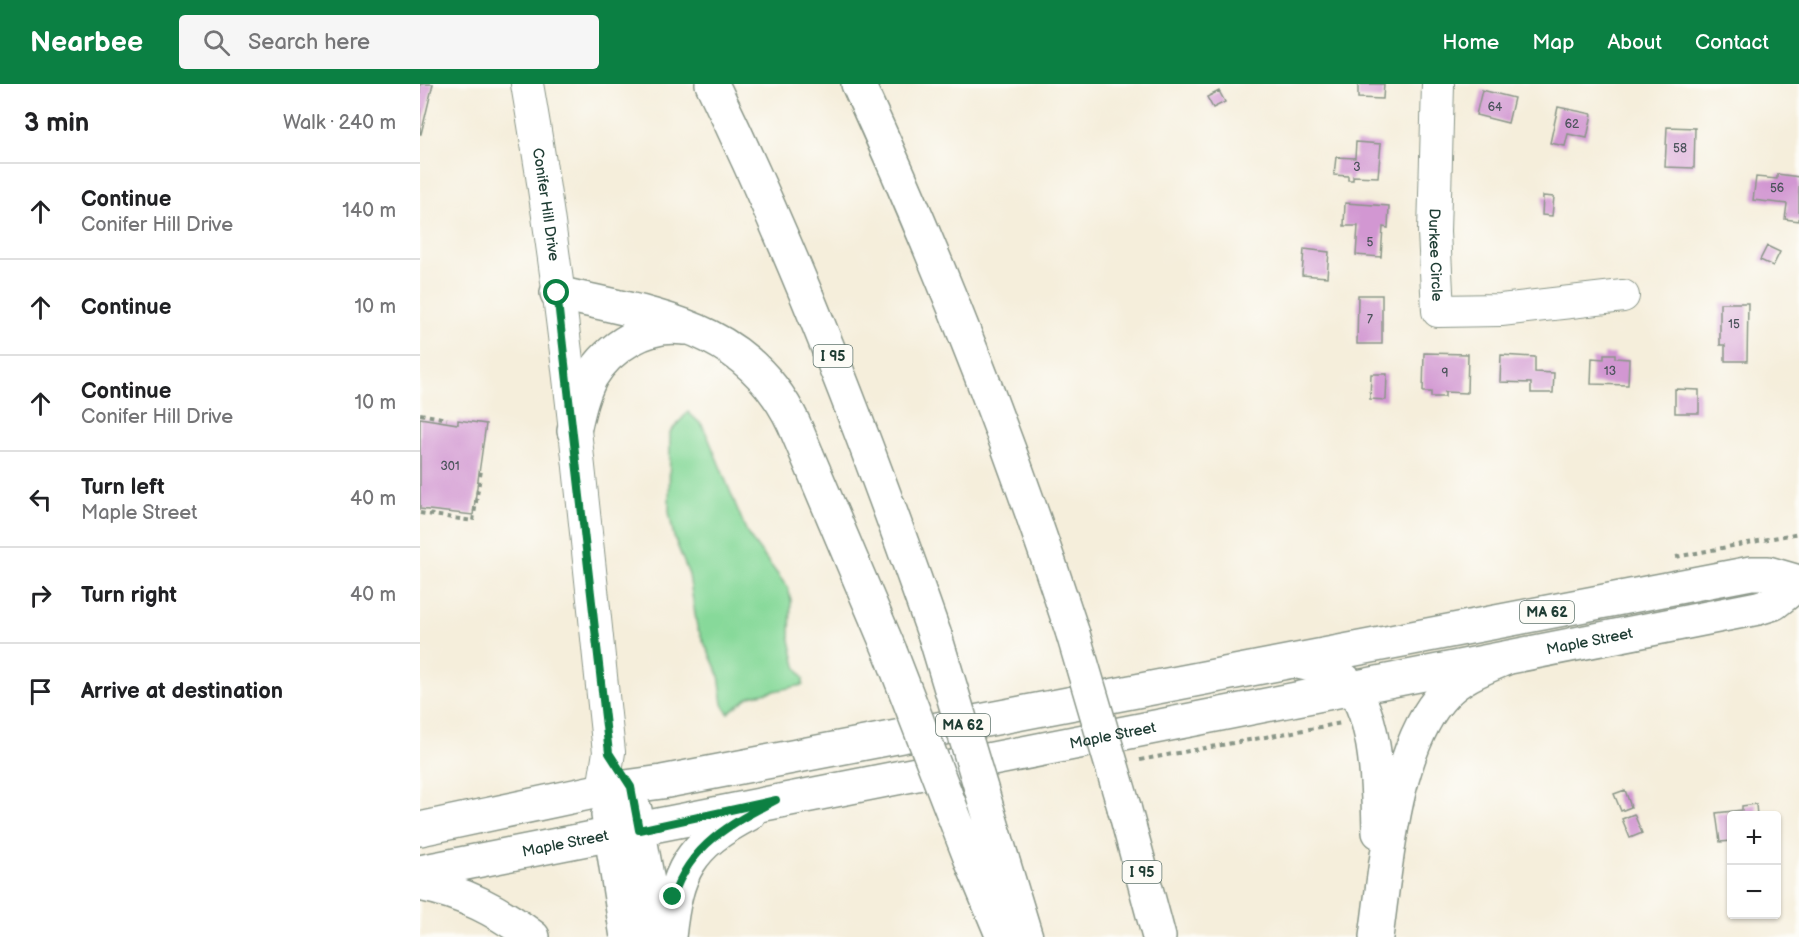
<!DOCTYPE html>
<meta charset="utf-8">
<style>
:root{--surface:#fff;--page:#f6f6f6;--text:#202124;--muted:#757577;--line:#e0e0e0;--accent:#0b8043}
body{margin:0;font-family:"Balsamiq Sans",sans-serif;background:var(--page);color:var(--text)}
.controls{position:absolute;right:18px;bottom:18px;display:grid;overflow:hidden;border-radius:6px;box-shadow:0 2px 4px #0004}
.controls button{width:54px;height:54px;display:grid;place-items:center;padding:0;border:0;border-bottom:2px solid var(--line);background:var(--surface);color:var(--text);font:30px sans-serif}
.stop{position:absolute;width:18px;height:18px;margin:-14px;border:4px solid #0b8043;border-radius:50%;background:#fff}
.stop.end{background:#0b8043;border-color:#fff;box-shadow:0 2px 6px #0008}
.list{margin:0;padding:0;list-style:none}
h2{display:flex;justify-content:space-between;align-items:center;height:78px;margin:0;padding:0 24px;font-size:26px}
h2 small{font-size:20px;font-weight:400;color:var(--muted)}
.list li{display:grid;grid-template-columns:39px 1fr auto;gap:18px;align-items:center;box-sizing:border-box;height:96px;padding:0 24px;border-top:2px solid var(--line)}
.list b{display:block;font-size:22px;white-space:nowrap}
.list p{margin:0;font-size:20px;white-space:nowrap;color:var(--muted)}
.list em{font-size:20px;font-style:normal;color:var(--muted)}
.icon{flex:none;width:33px;height:33px;fill:none;stroke:currentColor;stroke-width:2;stroke-linecap:round;stroke-linejoin:round}
.map{position:relative;flex:none;width:1379px;height:853px;overflow:hidden}
header{display:flex;align-items:center;gap:36px;box-sizing:border-box;height:84px;padding:0 30px;background:var(--accent);color:#fff}
header strong{font-size:28px}
nav{display:flex;gap:33px;margin-inline-start:auto;font-size:21px}
.search{width:420px;height:54px;background:var(--page);display:flex;align-items:center;gap:15px;box-sizing:border-box;padding:0 21px;border-radius:6px;color:var(--muted);font-size:22px}
main{display:flex}
aside{flex:1;background:var(--surface)}
.map>svg:first-child{display:block}
.green{fill:#87d99a;stroke:#538b67;stroke-width:1.5}
.building{fill:#d297d2}
.lines{fill:none;stroke-linecap:round;stroke-linejoin:round}
.minor-casing{stroke:#8a9688;stroke-width:34}
.major-casing{stroke:#8a9688;stroke-width:36}
.highway-casing{stroke:#8a9688;stroke-width:36}
.path{stroke:#8a9688;stroke-width:4;stroke-dasharray:4.5 4.5;stroke-linecap:butt}
.minor{stroke:#fff;stroke-width:32}
.major{stroke:#fff;stroke-width:33}
.highway{stroke:#fff;stroke-width:33}
.highway-bridge-casing{stroke:#8a9688;stroke-width:36;stroke-linecap:butt}
.highway-bridge{stroke:#fff;stroke-width:33}
.route{stroke:#0b8043;stroke-width:8}
.labels{text-anchor:middle;dominant-baseline:central;stroke-width:5;stroke-linejoin:round;paint-order:stroke}
.number-label{font-size:12px;fill:#4c545c}
.shield{fill:#fdfcf7;stroke:#62766e;stroke-width:1.5}
.shield-label{font-size:14px;font-weight:bold;fill:#1f3d34}
.street-label{font-size:15px;fill:#1f3d34;stroke:#fdfcf7}
</style>
<header>
<strong>Nearbee</strong>
<div class="search"><svg class="icon" aria-label="search" viewBox="0 0 24 24"><circle cx="10" cy="10" r="6"/><path d="M15 15l6 6"/></svg>Search here</div>
<nav><a>Home</a><a>Map</a><a>About</a><a>Contact</a></nav>
</header>
<main>
<aside>
<h2>3 min<small>Walk · 240 m</small></h2>
<ul class="list">
<li><svg class="icon" aria-label="ahead" viewBox="0 0 24 24"><path d="M12 20V5M6 11l6-6 6 6"/></svg><div><b>Continue</b><p>Conifer Hill Drive</p></div><em>140 m</em></li>
<li><svg class="icon" aria-label="ahead" viewBox="0 0 24 24"><path d="M12 20V5M6 11l6-6 6 6"/></svg><div><b>Continue</b></div><em>10 m</em></li>
<li><svg class="icon" aria-label="ahead" viewBox="0 0 24 24"><path d="M12 20V5M6 11l6-6 6 6"/></svg><div><b>Continue</b><p>Conifer Hill Drive</p></div><em>10 m</em></li>
<li><svg class="icon" aria-label="left" viewBox="0 0 24 24"><path d="M17 20v-9H6M10 6l-5 5 5 5"/></svg><div><b>Turn left</b><p>Maple Street</p></div><em>40 m</em></li>
<li><svg class="icon" aria-label="right" viewBox="0 0 24 24"><path d="M7 20v-9h11M14 6l5 5-5 5"/></svg><div><b>Turn right</b></div><em>40 m</em></li>
<li><svg class="icon" aria-label="arrive" viewBox="0 0 24 24"><path d="M6 21V4h12l-3 4 3 4H6"/></svg><div><b>Arrive at destination</b></div></li>
</ul>
</aside>
<div class="map">
<svg width="1379" height="853" viewBox="0 0 1379 853">
<rect width="100%" height="100%" fill="#fdfcf7"/>
<filter id="ink" filterUnits="userSpaceOnUse"><feTurbulence type="fractalNoise" baseFrequency=".0167" numOctaves="2"/><feDisplacementMap in="SourceGraphic" scale="12" xChannelSelector="R" yChannelSelector="G"/><feConvolveMatrix kernelMatrix="1 2 1 2 8 2 1 2 1" color-interpolation-filters="sRGB"/></filter>
<filter id="wash" filterUnits="userSpaceOnUse"><feTurbulence type="fractalNoise" baseFrequency=".008" numOctaves="4" result="noise"/><feDisplacementMap in="SourceGraphic" scale="24" xChannelSelector="R" yChannelSelector="G"/><feGaussianBlur stdDeviation="1.35" result="paint"/><feColorMatrix in="noise" values="0 0 0 0 0 0 0 0 0 0 0 0 0 0 0 0 0 1.4 0 .05"/><feComposite in="paint" operator="in"/></filter>
<g filter="url(#wash)">
<rect width="100%" height="100%" fill="#f5eedb"/>
<path class="green" d="M268,328L282,341L288,353L328,451L368,504L371,516L370,556L376,582L383,595V601L330,612L308,629L303,620L299,591L277,543L269,491L254,453L249,428L250,348Z"/>
<g id="blocks">
<path class="building" d="M0,0H13L1,50H0Z
M938,0H964L963,15L938,14Z
M1062,6L1094,14L1088,39L1056,31Z
M799,7L805,18L793,24L787,13Z
M1138,23L1172,30L1167,54L1148,50L1145,62L1130,59Z
M1247,43L1275,44L1274,84L1245,83Z
M936,58L961,60L958,93L933,92V96H928V92L914,91L916,73L935,74Z
M1357,90L1379,93V137L1365,135L1367,120L1333,116L1336,93L1357,95Z
M1123,112L1134,113L1132,132L1122,131Z
M925,119L969,122L968,144L963,143L961,173L936,171L938,142H924Z
M1347,162L1360,168L1353,182L1340,176Z
M884,165L909,168L907,193L882,191Z
M938,211H962V260H937Z
M1300,219H1328L1327,277H1305V261H1300Z
M1004,269L1048,270L1047,309L1025,308V313H1011V308H1003Z
M1184,270H1195V274L1209,275L1208,301L1171,300L1172,274L1184,275Z
M1081,271L1115,273V288L1134,289L1133,309H1111V299L1080,298Z
M951,290H967L966,316L950,315Z
M1255,305L1279,306V329H1255Z
M0,334L38,340V336L66,340L53,431L0,425Z
M1205,706L1211,723L1201,727L1194,710Z
M1336,720L1337,732H1312V757L1300,758L1296,729L1322,726V722Z
M1214,730L1222,749L1210,754L1202,735Z"/>
</g>
</g>
<g filter="url(#ink)">
<use href="#blocks" fill-opacity="0" stroke="#8a9688" stroke-width="1.5"/>
<g class="lines">
<defs>
<g id="minor">
<path id="s1" d="M107,0C146,221 165,446 189,668L183,706"/>
<path id="s2" d="M1018,0L1014,148L1018,227L1081,226L1203,212"/>
</g>
<g id="major">
<path d="M215,726L238,853"/>
<path d="M188,731L207,853"/>
<path d="M0,745L183,706L242,698L1331,489H1348L1379,498"/>
<path id="s3" d="M0,788L1338,524L1354,519L1379,499"/>
<path d="M0,800C44,809 77,826 113,853"/>
<path d="M249,853C256,787 269,761 329,730"/>
</g>
<path id="highway" d="M292,0C379,179 449,364 515,552
M438,0C520,179 592,363 653,550
M137,209C234,232 327,240 374,340L470,567
M154,347C158,329 162,310 171,293C189,263 227,239 263,244
M874,577C891,581 908,584 922,594C958,620 958,707 959,748
M704,723L739,853
M582,774L606,853
M553,781L583,853
M956,853C966,783 974,661 1025,609C1041,592 1063,584 1084,575"/>
</defs>
<use href="#minor" class="minor-casing"/>
<use href="#major" class="major-casing"/>
<use href="#highway" class="highway-casing"/>
<path class="path" d="M0,330L27,335
M0,429L53,437L61,386
M1256,473L1379,449
M720,676L922,639"/>
<use href="#minor" class="minor"/>
<use href="#major" class="major"/>
<use href="#highway" class="highway"/>
<defs>
<path id="highway-bridge" d="M653,550L704,723
M515,552L582,774
M470,567L553,781"/>
</defs>
<use href="#highway-bridge" class="highway-bridge-casing"/>
<use href="#highway-bridge" class="highway-bridge"/>
</g>
</g>
<g class="lines" filter="url(#ink)">
<path class="route" d="M137,209L189,669L211,703L219,746L356,716C310,740 270,761 253,813"/>
</g>
<g class="labels">
<g class="number-label">
<text x="1075" y="23">64</text>
<text x="1152" y="40">62</text>
<text x="1260" y="64">58</text>
<text x="937" y="83">3</text>
<text x="1357" y="104">56</text>
<text x="950" y="158">5</text>
<text x="950" y="235">7</text>
<text x="1314" y="240">15</text>
<text x="1190" y="287">13</text>
<text x="1025" y="289">9</text>
<text x="30" y="382">301</text>
</g>
<g class="shield">
<rect x="393.5" y="261" width="39" height="22" rx="4.5"/>
<rect x="1100" y="517" width="54" height="22" rx="4.5"/>
<rect x="516" y="630" width="54" height="22" rx="4.5"/>
<rect x="702.5" y="777" width="39" height="22" rx="4.5"/>
</g>
<g class="shield-label">
<text x="413" y="272">I 95</text>
<text x="1127" y="528">MA 62</text>
<text x="543" y="641">MA 62</text>
<text x="722" y="788">I 95</text>
</g>
<g class="street-label">
<text stroke="none"><textPath href="#s1" startOffset="122">Conifer Hill Drive</textPath></text>
<text stroke="none"><textPath href="#s2" startOffset="171">Durkee Circle</textPath></text>
<text stroke="none"><textPath href="#s3" startOffset="1192">Maple Street</textPath></text>
<text stroke="none"><textPath href="#s3" startOffset="706">Maple Street</textPath></text>
<text stroke="none"><textPath href="#s3" startOffset="148">Maple Street</textPath></text>
</g>
</g>
</svg>
<div class="controls">
<button>+</button>
<button>−</button>
</div>
<div class="stop" style="left:137px;top:209px"></div>
<div class="stop end" style="left:253px;top:813px"></div>
</div>
</main>
